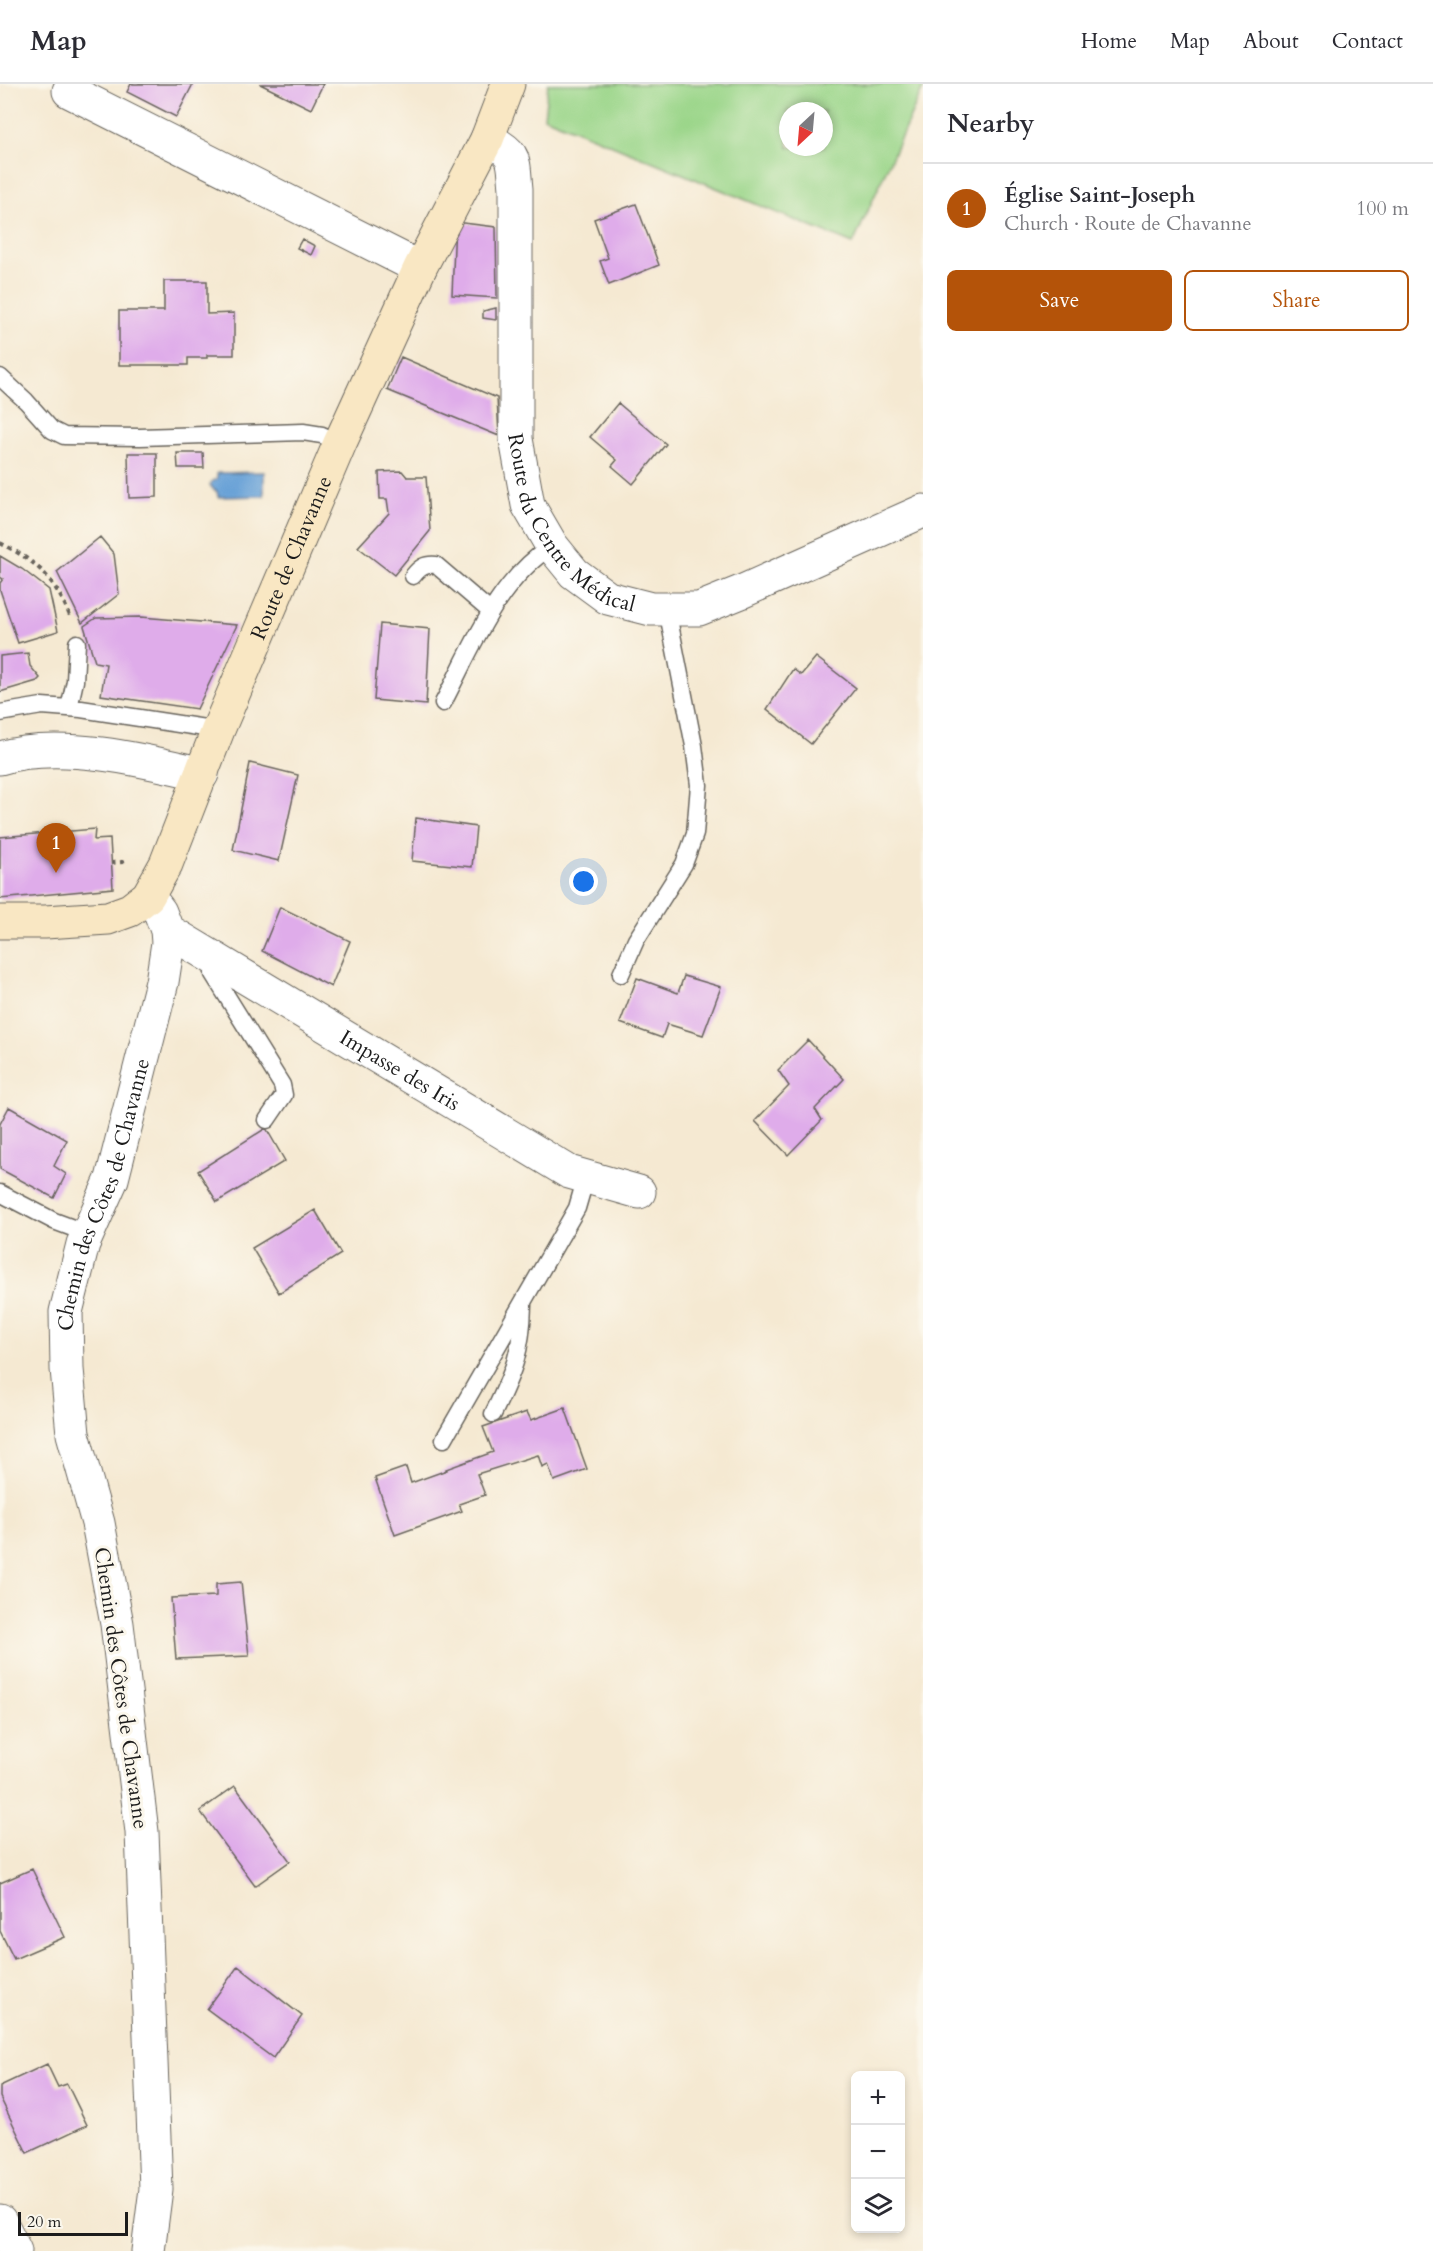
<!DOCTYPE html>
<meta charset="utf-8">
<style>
:root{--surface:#fff;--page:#f7f7f7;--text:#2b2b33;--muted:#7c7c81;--line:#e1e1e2;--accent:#b45309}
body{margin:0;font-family:Cardo,serif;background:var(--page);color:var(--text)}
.controls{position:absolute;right:18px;bottom:18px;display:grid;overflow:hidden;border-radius:9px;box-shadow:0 3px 9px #0003}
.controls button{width:54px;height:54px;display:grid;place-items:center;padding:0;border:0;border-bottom:2px solid var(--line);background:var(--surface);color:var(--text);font:30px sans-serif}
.compass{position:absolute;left:779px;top:18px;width:54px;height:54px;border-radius:50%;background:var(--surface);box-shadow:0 3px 9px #0003;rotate:206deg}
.scale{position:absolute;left:18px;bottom:15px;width:110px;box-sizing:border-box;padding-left:6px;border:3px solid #1c1c1c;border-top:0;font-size:16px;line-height:21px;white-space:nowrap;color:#1c1c1c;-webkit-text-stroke:4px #fbf7ec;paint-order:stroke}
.you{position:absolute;left:584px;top:798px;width:21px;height:21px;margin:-15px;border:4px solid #fff;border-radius:50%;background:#1a73e8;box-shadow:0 0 0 9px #1a73e833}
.badge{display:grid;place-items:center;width:39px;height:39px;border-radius:50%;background:var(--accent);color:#fff;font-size:20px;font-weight:700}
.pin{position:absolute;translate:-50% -50px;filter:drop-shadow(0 2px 3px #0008)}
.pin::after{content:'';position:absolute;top:32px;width:21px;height:18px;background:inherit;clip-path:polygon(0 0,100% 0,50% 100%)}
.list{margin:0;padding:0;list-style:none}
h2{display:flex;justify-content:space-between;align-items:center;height:78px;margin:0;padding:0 24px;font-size:26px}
h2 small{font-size:20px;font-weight:400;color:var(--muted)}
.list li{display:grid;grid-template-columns:39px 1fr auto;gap:18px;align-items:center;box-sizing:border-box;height:90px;padding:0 24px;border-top:2px solid var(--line)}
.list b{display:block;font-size:22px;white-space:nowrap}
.list p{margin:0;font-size:20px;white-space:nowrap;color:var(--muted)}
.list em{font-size:20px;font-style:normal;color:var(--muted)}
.actions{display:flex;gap:12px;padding:18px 24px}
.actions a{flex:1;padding:14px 0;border:2px solid var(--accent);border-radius:9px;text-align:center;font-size:21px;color:var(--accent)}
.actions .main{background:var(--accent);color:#fff}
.icon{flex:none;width:33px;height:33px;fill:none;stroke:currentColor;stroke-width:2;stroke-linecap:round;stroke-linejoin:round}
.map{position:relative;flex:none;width:923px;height:2167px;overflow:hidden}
header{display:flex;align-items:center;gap:36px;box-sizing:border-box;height:84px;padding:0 30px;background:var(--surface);border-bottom:2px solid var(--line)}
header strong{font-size:28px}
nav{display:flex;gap:33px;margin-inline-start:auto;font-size:21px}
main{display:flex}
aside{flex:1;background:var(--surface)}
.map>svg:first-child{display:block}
.green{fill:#9bd68a;stroke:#5c7953;stroke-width:1.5;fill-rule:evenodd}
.water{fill:#68a1d7;stroke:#425e7a;stroke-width:1.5}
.building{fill:#dfacea}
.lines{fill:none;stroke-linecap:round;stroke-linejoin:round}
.service-casing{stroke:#68645c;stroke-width:19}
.minor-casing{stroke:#68645c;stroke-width:35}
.secondary-casing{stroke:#68645c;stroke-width:35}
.path{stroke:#68645c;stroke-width:4;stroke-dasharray:4.5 4.5;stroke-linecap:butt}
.service{stroke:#fff;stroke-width:16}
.minor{stroke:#fff;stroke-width:33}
.secondary{stroke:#f9e7c3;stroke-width:33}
.labels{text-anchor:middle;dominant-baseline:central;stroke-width:6;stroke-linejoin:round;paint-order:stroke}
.street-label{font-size:21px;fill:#1c1c1c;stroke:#fbf7ec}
</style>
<header>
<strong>Map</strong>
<nav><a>Home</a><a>Map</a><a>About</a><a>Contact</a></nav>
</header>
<main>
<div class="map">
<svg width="923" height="2167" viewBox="0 0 923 2167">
<rect width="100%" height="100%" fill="#fbf7ec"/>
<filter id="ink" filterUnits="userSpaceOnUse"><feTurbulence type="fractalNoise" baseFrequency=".0167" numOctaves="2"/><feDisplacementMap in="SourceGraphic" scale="12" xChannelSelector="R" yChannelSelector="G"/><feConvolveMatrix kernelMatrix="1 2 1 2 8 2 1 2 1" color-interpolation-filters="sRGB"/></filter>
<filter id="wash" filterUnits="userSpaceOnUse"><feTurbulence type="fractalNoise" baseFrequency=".008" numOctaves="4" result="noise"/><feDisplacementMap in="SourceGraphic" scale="24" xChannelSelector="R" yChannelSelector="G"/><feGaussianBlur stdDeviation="1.35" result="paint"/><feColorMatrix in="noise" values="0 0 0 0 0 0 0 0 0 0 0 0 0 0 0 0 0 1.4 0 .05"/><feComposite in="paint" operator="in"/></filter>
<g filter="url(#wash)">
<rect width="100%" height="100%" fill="#f5e9d2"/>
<path class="green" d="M548,0H923V4L853,160L544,33ZM788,27H824V63H788Z"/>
<path class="water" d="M264,388V412L218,413L217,407L214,406L210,401L211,398L217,395V389Z"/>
<g id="blocks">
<path class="building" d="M131,0H193L176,33L127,8Z
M260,0H323L311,25Z
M636,120L659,181L609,201L600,177L608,174L594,135Z
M455,138L496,143L497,214L452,211Z
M302,155L315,162L311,171L297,164Z
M164,197H207V230L234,229V271H207V274H188V281H119V227H164Z
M496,224V236L483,234V227Z
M401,273L497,314L499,352L387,306Z
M618,319L666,360L633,400L612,382L617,376L590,353Z
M128,369H157V413L129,414Z
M177,369H203L204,384H178Z
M402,387L407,393H426L430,447L394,491L358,463L389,429L387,415H380L379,388Z
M100,453L114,470L119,510L82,539L57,488Z
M0,472L22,485L49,506L58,547L18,559L0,506V499L3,495L0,493Z
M141,533L237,541L197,625L101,611L106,580L95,578L84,542L96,534Z
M380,540L430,545L426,621L374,616Z
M28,569L30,582L40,594L37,597L0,608V572Z
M816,573L856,604L811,660L767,625L793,585L801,591Z
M250,679L298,691L279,777L233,766Z
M416,734L476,743L472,783L412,777Z
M95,745L94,756L110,755L113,804L0,815V753Z
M280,823L350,857L331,903L262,867Z
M684,892L721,903L703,951L667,940L662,954L620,939L637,894L678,909Z
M808,956L844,995L815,1025L822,1036L788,1071L755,1037L789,1002L778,986Z
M9,1023L67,1056L54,1082L66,1090L54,1114L0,1085V1040Z
M266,1044L285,1077L217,1118L198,1087Z
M315,1126L341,1170L279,1209L252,1164Z
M565,1324L587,1385L554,1397L548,1380L542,1383L538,1371L477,1390L485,1411L459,1420L462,1427L395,1451L375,1394L406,1383L411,1399L447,1386L446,1385L493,1368L483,1343L527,1328L531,1336Z
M241,1498L249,1572L176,1575L171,1514L216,1512V1500Z
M235,1702L290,1777L255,1802L200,1727Z
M32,1785L65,1853L14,1875L0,1847V1799Z
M238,1882L302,1932L273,1974L207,1925Z
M47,1980L58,2003L67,2000L87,2041L27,2069L0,2013V2002Z"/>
</g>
</g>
<g filter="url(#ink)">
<use href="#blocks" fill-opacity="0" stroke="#68645c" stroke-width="1.5"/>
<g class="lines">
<defs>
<path id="service" d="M0,293L26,317L52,346L64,352L140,353L303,348L322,351L340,359
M413,492C420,483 425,480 436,481L491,528
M443,619C472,564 497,497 552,462
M69,624L75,597L77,559
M0,629L42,622L81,625L218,646
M214,875L213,890L282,1001L284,1011L267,1036
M621,890L636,856L684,780L695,750L699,701L694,662L667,525
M0,1109L54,1137L89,1150
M493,1330C513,1289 522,1268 523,1221
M444,1355L577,1124L586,1093"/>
<g id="minor">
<path d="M69,7L420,184"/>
<path id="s1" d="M487,55C517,69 513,75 516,105V355L528,421L552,462L574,489L608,514L651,525H699L741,508L923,427"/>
<path d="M0,674C59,656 143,676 202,690"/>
<path id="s2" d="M167,846L569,1088L639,1108"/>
<path d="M0,2137L15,2167"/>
<path id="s3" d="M148,2167L156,2105L142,1748L117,1540L98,1439L73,1350L67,1285L66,1228L83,1160L112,1095L162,898L168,859L167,846L160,828L148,812"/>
</g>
<g id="secondary">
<path id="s4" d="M0,838H45L108,834L130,826L148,812L166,780L218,646L340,359L420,184L487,55L508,0"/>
</g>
</defs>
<use href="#service" class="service-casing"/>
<use href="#minor" class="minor-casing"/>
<use href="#secondary" class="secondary-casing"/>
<path class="path" d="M0,459C38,478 54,494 70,532
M111,779L123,778L124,776"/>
<use href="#service" class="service"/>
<use href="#minor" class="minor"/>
<use href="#secondary" class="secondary"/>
</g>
</g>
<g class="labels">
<g class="street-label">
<text stroke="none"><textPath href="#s1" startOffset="420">Route du Centre Médical</textPath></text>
<text stroke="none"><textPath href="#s4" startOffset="522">Route de Chavanne</textPath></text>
<text stroke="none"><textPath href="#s2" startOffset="272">Impasse des Iris</textPath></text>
<text stroke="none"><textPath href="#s3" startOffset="1070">Chemin des Côtes de Chavanne</textPath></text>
<text transform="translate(121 1604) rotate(82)">Chemin des Côtes de Chavanne</text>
</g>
</g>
</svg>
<div class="controls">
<button>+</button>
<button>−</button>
<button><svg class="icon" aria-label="layers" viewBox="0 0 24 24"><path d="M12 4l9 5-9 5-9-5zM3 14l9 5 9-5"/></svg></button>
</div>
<svg class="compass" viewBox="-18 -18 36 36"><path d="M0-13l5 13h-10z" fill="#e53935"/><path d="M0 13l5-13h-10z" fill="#7c7c81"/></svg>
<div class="scale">20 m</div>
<div class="you"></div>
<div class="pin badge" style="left:56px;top:789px">1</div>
</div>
<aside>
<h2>Nearby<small></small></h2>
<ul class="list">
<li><span class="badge">1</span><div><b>Église Saint-Joseph</b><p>Church · Route de Chavanne</p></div><em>100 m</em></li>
</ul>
<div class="actions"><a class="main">Save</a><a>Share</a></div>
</aside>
</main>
